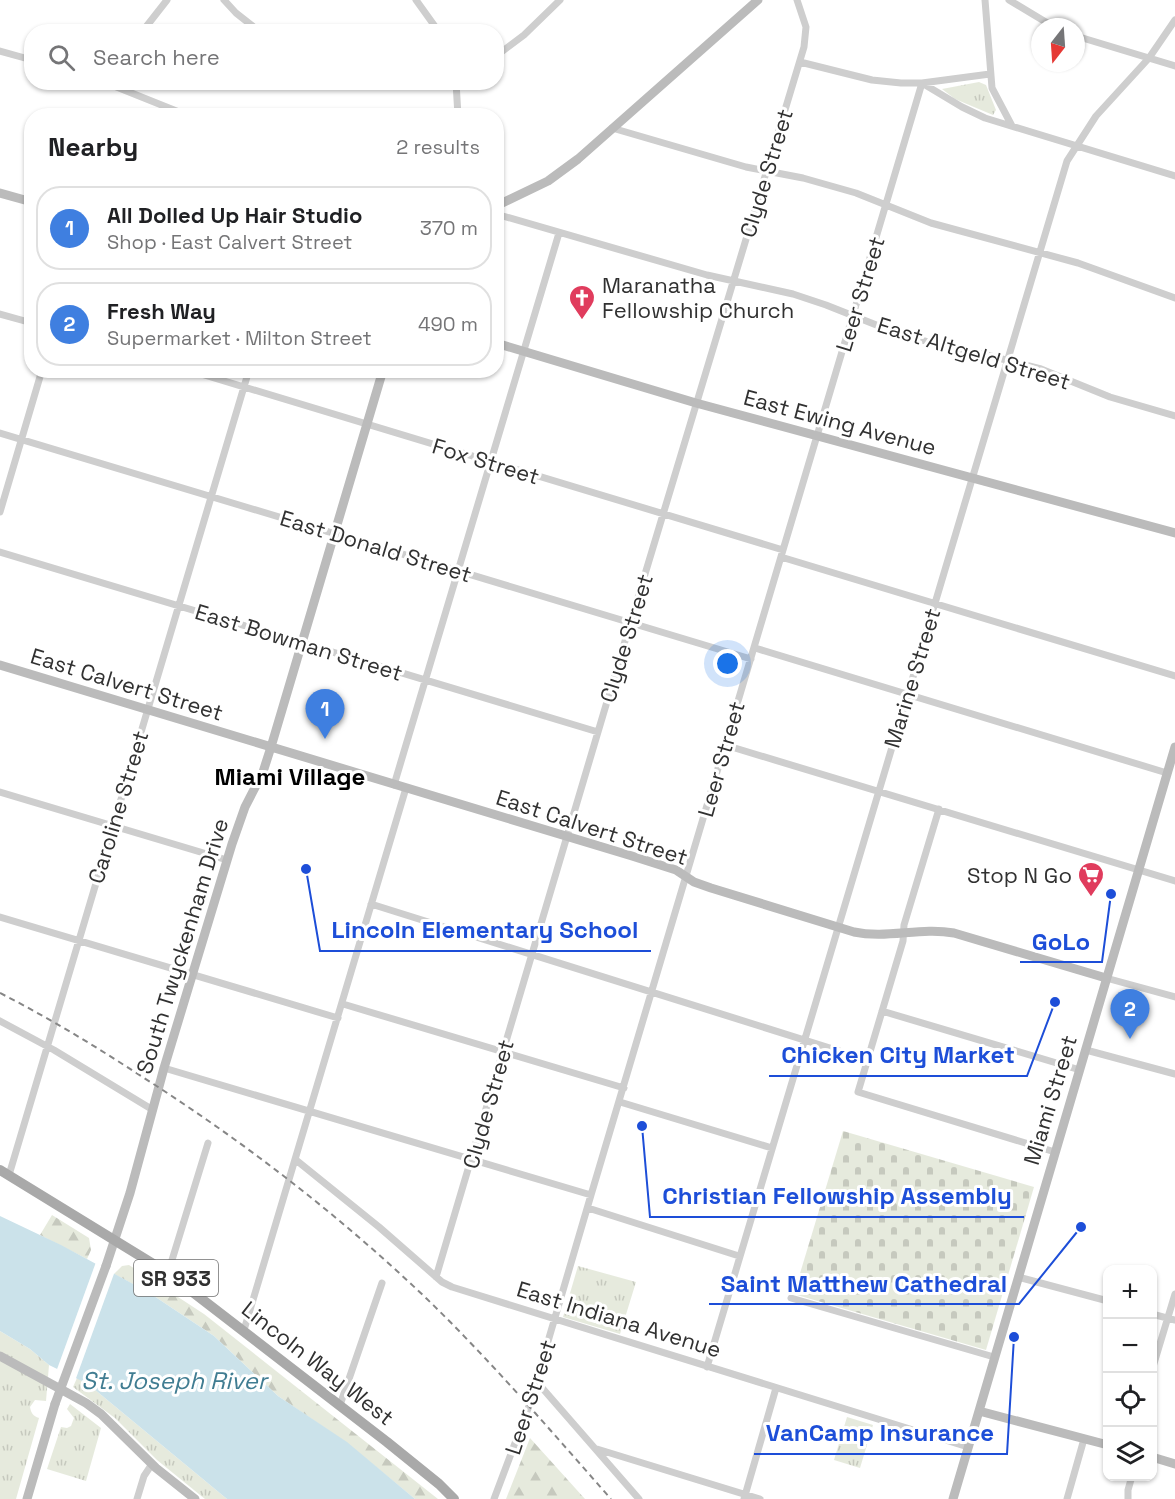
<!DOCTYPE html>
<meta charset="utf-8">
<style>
:root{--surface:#fff;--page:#f2f2f2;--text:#202124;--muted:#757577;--line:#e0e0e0;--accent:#e03c5d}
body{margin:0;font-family:"Space Grotesk",sans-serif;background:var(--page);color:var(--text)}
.controls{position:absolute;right:18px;bottom:18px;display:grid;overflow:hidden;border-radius:12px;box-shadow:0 2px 4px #0004}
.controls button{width:54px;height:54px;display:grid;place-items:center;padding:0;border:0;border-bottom:2px solid var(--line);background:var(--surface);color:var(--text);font:30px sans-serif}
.compass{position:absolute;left:1031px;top:18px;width:54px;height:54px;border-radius:50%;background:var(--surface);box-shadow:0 2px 4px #0004;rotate:197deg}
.you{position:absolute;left:728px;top:664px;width:21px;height:21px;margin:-15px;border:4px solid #fff;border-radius:50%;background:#1a73e8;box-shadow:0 0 0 9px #1a73e833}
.badge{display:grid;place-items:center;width:39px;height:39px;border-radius:50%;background:var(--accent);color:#fff;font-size:20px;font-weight:700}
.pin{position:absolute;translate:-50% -50px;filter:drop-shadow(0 2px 3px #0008)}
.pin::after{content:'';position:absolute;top:32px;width:21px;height:18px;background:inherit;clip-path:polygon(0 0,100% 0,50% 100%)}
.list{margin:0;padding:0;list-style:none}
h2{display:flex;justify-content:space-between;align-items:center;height:78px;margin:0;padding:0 24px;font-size:26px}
h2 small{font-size:20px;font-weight:400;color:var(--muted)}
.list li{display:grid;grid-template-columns:39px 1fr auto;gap:18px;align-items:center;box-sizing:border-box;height:84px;margin:0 12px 12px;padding:0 12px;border:2px solid var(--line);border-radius:24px}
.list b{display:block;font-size:22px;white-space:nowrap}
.list p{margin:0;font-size:20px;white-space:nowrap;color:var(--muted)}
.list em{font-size:20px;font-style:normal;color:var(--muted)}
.icon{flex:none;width:33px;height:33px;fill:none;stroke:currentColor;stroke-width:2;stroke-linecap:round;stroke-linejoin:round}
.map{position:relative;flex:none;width:1175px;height:1499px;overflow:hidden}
.search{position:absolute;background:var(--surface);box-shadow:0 2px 4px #0004;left:24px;top:24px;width:480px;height:66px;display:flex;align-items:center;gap:15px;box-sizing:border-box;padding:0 21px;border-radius:24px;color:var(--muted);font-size:22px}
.panel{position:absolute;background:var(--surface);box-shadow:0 2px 4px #0004;left:24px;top:108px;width:480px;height:270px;border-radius:24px}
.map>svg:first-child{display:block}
.grass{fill:url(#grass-tufts)}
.forest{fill:url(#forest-firs)}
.cemetery{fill:url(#cemetery-stones)}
.water{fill:#cbe2ea}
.pier{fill:#fff}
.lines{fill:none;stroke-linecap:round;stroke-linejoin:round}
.street{stroke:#cecece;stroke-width:7}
.secondary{stroke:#bbb;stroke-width:9}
.primary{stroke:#a9a9a9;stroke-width:10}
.rail{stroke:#868686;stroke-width:2;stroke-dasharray:6 4.5;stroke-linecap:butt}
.secondary-bridge{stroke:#bbb;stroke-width:9}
.labels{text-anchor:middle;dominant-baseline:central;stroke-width:6;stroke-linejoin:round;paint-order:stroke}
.shield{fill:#fff;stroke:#6f6f6f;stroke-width:1.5}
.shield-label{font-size:21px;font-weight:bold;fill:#313131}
.street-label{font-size:22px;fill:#313131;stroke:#fff}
.poi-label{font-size:22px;fill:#313131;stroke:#fff;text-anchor:start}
.neighbourhood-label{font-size:24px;font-weight:bold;fill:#000;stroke:#fff}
.water-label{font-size:24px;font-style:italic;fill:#417d92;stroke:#fff}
.leader{fill:none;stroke:#1d4ed8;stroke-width:2}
.callout-dot{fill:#1d4ed8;stroke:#fff;stroke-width:2}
.callout-label{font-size:24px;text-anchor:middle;font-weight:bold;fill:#1d4ed8;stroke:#fff;stroke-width:6;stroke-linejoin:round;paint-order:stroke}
</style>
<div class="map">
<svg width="1175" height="1499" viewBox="0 0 1175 1499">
<defs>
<pattern id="grass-tufts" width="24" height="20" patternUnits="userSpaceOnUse" patternTransform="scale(1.5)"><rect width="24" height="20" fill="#e6eadd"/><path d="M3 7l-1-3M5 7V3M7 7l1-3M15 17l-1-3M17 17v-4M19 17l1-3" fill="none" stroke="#c6c9be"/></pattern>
<pattern id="forest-firs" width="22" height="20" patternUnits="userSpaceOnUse" patternTransform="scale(1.5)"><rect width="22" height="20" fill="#e6eadd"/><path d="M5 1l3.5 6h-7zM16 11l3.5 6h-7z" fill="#c6c9be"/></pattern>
<pattern id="cemetery-stones" width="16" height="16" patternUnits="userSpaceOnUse" patternTransform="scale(1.5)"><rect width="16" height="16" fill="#e6eadd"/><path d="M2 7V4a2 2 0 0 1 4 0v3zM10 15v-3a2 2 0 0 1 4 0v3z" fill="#c6c9be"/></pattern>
</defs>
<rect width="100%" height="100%" fill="#fff"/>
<path class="grass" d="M979,82L986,85L996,110L993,115L955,99L942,89Z
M578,1266L636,1282L620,1334L563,1317Z
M0,1331L30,1349L49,1365L46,1401L35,1400L30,1407C31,1413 33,1416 39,1418L16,1499H0Z
M77,1378L88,1384L227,1499H205L157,1460L115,1418L73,1387Z
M70,1404L101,1428L86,1481L47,1469L61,1427L67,1428L71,1426L74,1418L67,1409Z
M847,1417L873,1425L860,1468L834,1460Z"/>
<path class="forest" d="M52,1215L89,1238L91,1250L87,1259L40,1235Z
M129,1265L204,1314L438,1499H415L347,1443L278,1396L214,1336L148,1292L114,1274L122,1266Z
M530,1438L585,1499H506Z"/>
<path class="cemetery" d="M843,1131L1034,1187L986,1350L797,1295L795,1290Z"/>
<path class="water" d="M0,1216L61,1245L148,1292L214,1336L278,1396L347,1442L415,1499H227L88,1384L49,1365L30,1349L0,1331Z"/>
<path class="pier" d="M96,1262L115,1271L75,1381L56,1372Z"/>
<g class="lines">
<path class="street" d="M224,0L236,13L260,32
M416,0L439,32
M985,0L992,88L1012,126
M1009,0L1054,27
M142,32L167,0
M1076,36L1175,66
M0,51L32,60
M496,56L524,35L560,0
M800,62L872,80L901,83H922L962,107L985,118L1175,176
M104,82L189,116
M456,82L458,116
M612,128L746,167L803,178L856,193L931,223L1078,263L1175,298
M496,214L707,275L793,294L826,305L894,332L946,347L987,355L1041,369L1110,397L1175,416
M0,314L32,323
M188,370L783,550
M0,433L751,659
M0,512L42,370
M0,552L598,732
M781,557L1175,676
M755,648L1167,773
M725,745L1175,881
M394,785L559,233
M0,792L227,860
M939,809L904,925L903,941L858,1092L1055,1152
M371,904L868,1060
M0,917L338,1018
M1106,978L1175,997
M343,1004L624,1088
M882,1011L1080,1070
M0,1021L54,1050L153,1110
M1086,1050L1175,1074
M164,1068L591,1195
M620,1102L772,1148
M296,1160L379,1227L442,1282L452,1287L968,1447
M9,1175L249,370
M588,1208L739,1256
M168,1273L208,1143
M436,1277L639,594L804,47L806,27L797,0
M1018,1277L1108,1301
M791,1298L994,1357
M1152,1314L1175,1320
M244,1330L406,788
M707,1367L1067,161L1096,116L1149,58L1175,20
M1152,1370L1175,1294
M537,1382L639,1499
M340,1405L382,1283
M597,1449L760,1499
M137,1499L144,1476L152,1464
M494,1499L529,1406L591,1195L922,83L990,74
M744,1499L776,1388
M1067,1499L1084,1439
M1128,1499V1490L1132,1476"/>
<path class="secondary" d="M0,193L32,202
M496,206L548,181L578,159L758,0
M496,343L696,403L1175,533
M0,665L632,856L676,870L694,882L711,888L854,932C887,939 920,927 954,933L1106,978
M106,1266L130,1193L164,1068L232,844L245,807L263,772L271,747L383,370
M0,1356L86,1403L101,1414L156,1468L195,1499
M979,1411L1108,1445
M1152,1457L1175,1464
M27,1499L55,1404
M953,1499L1175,747"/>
<path class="primary" d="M0,1170L168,1273L387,1442L439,1484L454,1499"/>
<path class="rail" d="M0,993C49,1018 95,1046 141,1076C243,1141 339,1215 427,1299C492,1362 551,1431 611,1499"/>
<path class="secondary-bridge" d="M55,1404L106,1266"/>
</g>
<defs>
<symbol id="church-pin" viewBox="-11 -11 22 30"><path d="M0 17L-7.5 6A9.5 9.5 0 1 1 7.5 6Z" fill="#e03c5d" stroke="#fff"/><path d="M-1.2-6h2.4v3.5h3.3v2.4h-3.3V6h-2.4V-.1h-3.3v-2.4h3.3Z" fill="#fff"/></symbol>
<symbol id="supermarket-pin" viewBox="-11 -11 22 30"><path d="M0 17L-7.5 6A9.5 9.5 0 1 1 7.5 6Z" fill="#e03c5d" stroke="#fff"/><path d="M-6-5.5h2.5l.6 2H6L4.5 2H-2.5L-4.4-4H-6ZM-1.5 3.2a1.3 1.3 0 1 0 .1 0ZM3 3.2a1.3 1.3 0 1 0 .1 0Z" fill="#fff"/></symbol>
</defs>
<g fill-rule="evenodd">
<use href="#church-pin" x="567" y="283" width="30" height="40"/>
<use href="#supermarket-pin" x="1076" y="860" width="30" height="40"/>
</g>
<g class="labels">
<rect class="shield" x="134" y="1260" width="84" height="36" rx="4.5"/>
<g class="shield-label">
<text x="176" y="1278">SR 933</text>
</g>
<g class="street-label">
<text transform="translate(766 173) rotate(-73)">Clyde Street</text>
<text transform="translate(860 294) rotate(-73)">Leer Street</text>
<text transform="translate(974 353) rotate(17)">East Altgeld Street</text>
<text transform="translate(840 422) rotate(15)">East Ewing Avenue</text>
<text transform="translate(486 461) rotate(17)">Fox Street</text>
<text transform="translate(376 546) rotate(17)">East Donald Street</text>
<text transform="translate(626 638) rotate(-73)">Clyde Street</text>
<text transform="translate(299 642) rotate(17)">East Bowman Street</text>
<text transform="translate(912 678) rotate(-73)">Marine Street</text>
<text transform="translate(127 684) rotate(17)">East Calvert Street</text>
<text transform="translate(721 759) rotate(-74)">Leer Street</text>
<text transform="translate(118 807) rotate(-73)">Caroline Street</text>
<text transform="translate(592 827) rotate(18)">East Calvert Street</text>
<text transform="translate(182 946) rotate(-73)">South Twyckenham Drive</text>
<text transform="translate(1050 1100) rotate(-73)">Miami Street</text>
<text transform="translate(488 1104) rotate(-74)">Clyde Street</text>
<text transform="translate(619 1319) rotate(17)">East Indiana Avenue</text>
<text transform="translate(318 1363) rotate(38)">Lincoln Way West</text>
<text transform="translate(530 1397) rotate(-72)">Leer Street</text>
</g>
<g class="poi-label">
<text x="602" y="285">Maranatha<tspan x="602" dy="25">Fellowship Church</tspan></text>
<text x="1072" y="875" text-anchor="end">Stop N Go</text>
</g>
<g class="neighbourhood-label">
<text x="290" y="776">Miami Village</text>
</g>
<g class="water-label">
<text x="174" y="1380">St. Joseph River</text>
</g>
</g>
<path class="leader" d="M306 869L320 951H651M1111 894L1102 962H1020M1055 1002L1027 1076H769M642 1126L650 1217H1024M1081 1227L1019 1304H709M1014 1337L1007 1454H754"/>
<g class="callout-dot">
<circle cx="306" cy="869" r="6"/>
<circle cx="1111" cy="894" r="6"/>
<circle cx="1055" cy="1002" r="6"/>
<circle cx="642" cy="1126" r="6"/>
<circle cx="1081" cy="1227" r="6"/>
<circle cx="1014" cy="1337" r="6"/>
</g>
<g class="callout-label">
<text x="485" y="938">Lincoln Elementary School</text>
<text x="1061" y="950">GoLo</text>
<text x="898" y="1063">Chicken City Market</text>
<text x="837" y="1204">Christian Fellowship Assembly</text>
<text x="864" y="1292">Saint Matthew Cathedral</text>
<text x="880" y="1441">VanCamp Insurance</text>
</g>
</svg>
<div class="controls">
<button>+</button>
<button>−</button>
<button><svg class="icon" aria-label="locate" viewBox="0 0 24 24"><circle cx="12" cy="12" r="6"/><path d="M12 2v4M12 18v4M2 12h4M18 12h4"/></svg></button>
<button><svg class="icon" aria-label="layers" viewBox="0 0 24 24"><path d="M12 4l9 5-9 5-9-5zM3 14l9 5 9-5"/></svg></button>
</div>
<svg class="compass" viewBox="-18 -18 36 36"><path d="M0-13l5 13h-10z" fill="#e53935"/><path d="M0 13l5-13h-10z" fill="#757577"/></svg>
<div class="you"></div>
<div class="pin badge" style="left:325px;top:739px;background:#3f7fe0">1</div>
<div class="pin badge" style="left:1130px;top:1039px;background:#3f7fe0">2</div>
<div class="search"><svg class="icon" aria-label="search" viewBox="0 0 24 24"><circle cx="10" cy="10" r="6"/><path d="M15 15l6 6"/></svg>Search here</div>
<section class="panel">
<h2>Nearby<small>2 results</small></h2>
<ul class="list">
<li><span class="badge" style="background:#3f7fe0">1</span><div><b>All Dolled Up Hair Studio</b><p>Shop · East Calvert Street</p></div><em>370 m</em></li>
<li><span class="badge" style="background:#3f7fe0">2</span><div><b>Fresh Way</b><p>Supermarket · Milton Street</p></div><em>490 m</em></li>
</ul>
</section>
</div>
